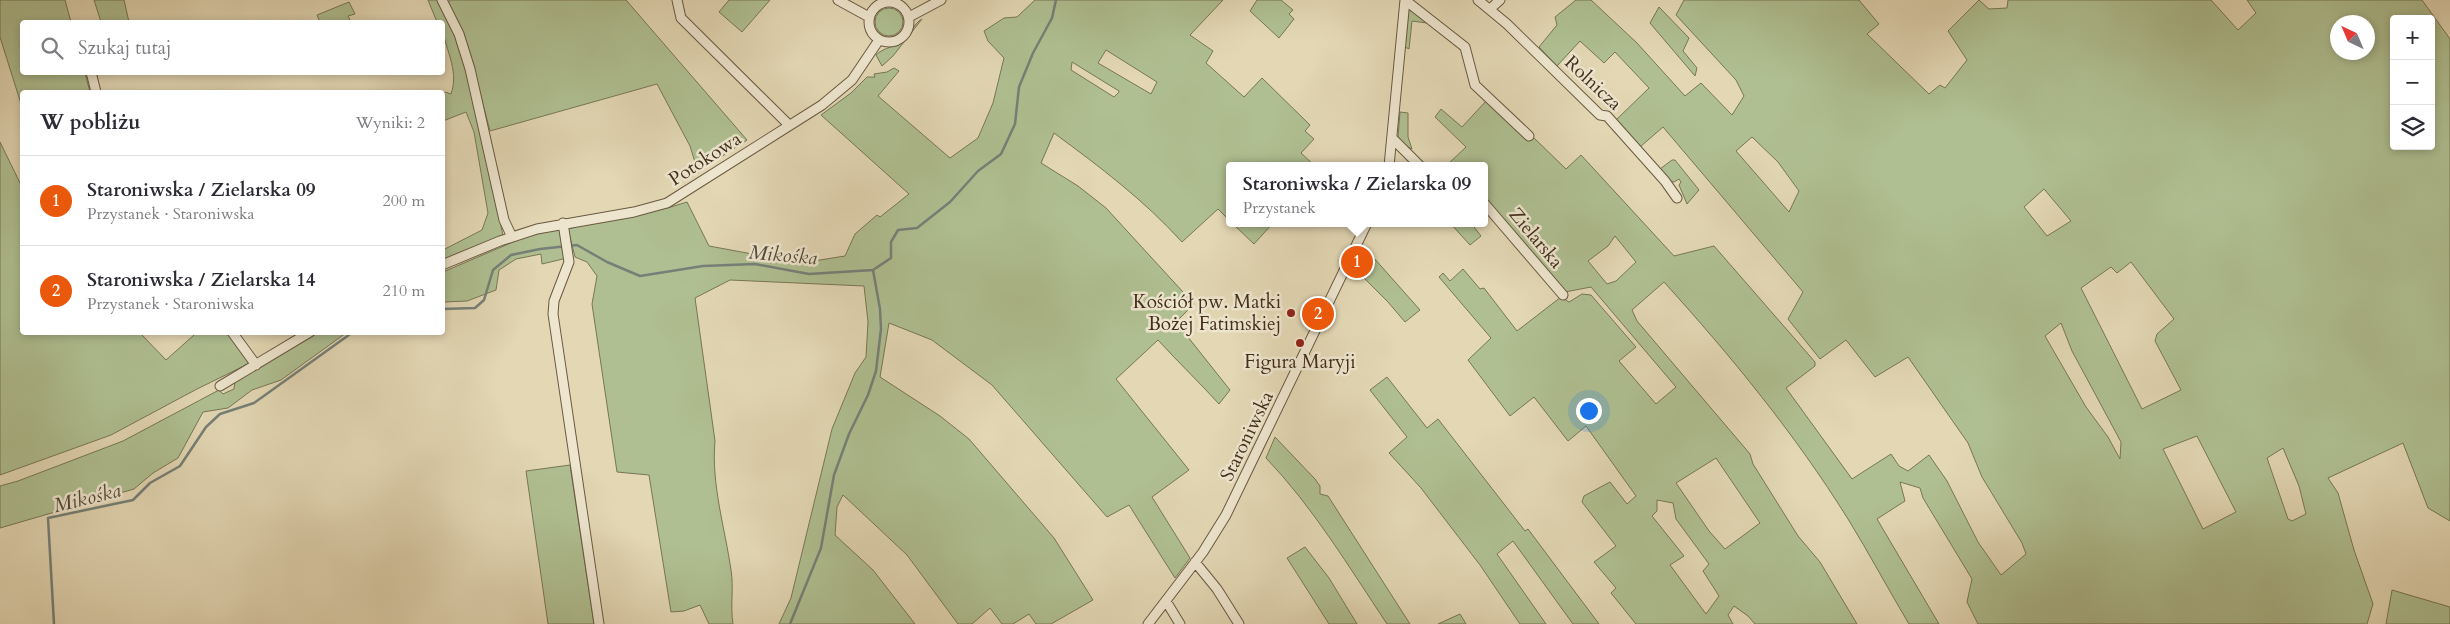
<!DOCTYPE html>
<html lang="pl">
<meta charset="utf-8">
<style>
:root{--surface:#fff;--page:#f2f2f3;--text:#2b2b33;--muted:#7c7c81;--line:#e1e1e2;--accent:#ea580c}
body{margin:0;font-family:Cardo,serif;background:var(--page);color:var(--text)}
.controls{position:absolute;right:15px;top:15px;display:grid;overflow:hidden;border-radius:5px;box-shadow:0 2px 8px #0003}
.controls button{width:45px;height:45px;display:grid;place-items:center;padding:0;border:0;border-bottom:1px solid var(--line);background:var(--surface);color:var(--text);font:25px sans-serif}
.compass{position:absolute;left:2330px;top:15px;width:45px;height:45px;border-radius:50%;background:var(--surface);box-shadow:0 2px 8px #0003;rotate:316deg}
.you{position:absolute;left:1588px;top:410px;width:18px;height:18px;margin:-12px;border:4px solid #fff;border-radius:50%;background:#1a73e8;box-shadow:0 0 0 8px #1a73e833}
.badge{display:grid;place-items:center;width:32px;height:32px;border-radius:50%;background:var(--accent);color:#fff;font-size:16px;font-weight:700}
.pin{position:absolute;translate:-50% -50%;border:2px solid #fff;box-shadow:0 1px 5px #0006}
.popup{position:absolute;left:1226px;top:162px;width:262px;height:65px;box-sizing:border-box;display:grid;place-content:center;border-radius:5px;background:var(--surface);filter:drop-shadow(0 1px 4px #0005);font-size:16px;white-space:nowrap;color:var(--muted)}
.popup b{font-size:19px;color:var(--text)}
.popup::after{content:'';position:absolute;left:50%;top:100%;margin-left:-10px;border:10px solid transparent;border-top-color:var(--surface)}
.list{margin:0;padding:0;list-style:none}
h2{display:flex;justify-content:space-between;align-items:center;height:65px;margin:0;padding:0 20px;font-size:21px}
h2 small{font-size:16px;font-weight:400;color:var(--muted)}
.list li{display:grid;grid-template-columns:32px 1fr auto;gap:15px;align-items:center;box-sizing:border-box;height:90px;padding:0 20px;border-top:1px solid var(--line)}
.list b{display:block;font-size:19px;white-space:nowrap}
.list p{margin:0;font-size:16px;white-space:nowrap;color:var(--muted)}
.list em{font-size:16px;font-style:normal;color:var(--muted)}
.icon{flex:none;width:28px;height:28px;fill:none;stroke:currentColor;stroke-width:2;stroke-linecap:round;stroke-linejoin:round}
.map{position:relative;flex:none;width:2450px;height:624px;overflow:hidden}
.search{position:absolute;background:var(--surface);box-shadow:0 2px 8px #0003;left:20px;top:20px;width:425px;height:55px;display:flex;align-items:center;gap:12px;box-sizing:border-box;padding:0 18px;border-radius:5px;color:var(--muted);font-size:19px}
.panel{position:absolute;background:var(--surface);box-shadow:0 2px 8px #0003;left:20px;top:90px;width:425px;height:245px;border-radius:5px}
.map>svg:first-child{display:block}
.green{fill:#afbf91;stroke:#787656;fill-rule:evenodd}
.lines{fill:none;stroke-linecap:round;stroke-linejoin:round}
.stream{stroke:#768078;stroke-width:2.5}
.minor-casing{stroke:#6a5841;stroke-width:11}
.minor{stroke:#ede5ce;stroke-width:9}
.poi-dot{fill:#8f2418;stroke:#ede5ce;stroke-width:2}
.labels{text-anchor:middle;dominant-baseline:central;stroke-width:5;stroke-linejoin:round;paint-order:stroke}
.street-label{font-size:19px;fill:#422e1b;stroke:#ede5ce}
.poi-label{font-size:19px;fill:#422e1b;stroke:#ede5ce;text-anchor:end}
.water-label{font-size:20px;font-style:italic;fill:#53493a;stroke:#ede5ce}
</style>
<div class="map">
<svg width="2450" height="624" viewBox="0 0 2450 624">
<rect width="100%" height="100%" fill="#e3d7b4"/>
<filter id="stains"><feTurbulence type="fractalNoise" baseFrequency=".004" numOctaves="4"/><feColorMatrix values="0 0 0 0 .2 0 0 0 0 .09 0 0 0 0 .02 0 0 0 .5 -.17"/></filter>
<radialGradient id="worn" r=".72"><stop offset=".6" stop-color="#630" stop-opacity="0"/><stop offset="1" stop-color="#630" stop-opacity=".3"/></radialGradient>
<path class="green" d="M0,0H65L71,22H22V72L85,73L90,92H22V107L0,37Z
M94,0H124L129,22H101Z
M428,0H438C476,70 487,159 503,236L443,262V250L482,230L488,213L474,132L466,112L443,121V96L445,92L451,94C460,68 443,48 442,22H437Z
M450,0H626L747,140L698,172L690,146L657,84L490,131L469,51L448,3Z
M729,0H770L742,32L719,12Z
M1035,0H1223L1190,35L1213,51L1206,63L1244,97L1262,78L1310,125L1305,131L1314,139L1301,153L1315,166H1230L1229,220L1218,209L1182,242C1144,200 1100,167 1054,133L1041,163L1078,186L1106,208L1194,304L1176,322L1230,390L1219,404C1199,382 1178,362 1158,340L1116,379L1189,470L1152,497L1190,558L1175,578L1129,505L1107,517L992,385L932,340L889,323L880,377L940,416L969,439L1054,538L1093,600L1051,624H1036L1029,614L1013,624H1002L990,608L972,624H958L907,555L843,495L837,507L835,535L873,570L915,624H779L791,598L832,429L855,373L866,357L868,322L864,286L730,280L695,298L715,441C711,484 725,528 731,570C734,588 730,606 733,624H709L700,605L684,611L671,612L649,475L617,472L592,304L597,276L587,262L575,257L568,229C607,216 647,216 687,202L709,246L801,263L845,256L855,234L877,215L880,217L909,194L821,115L851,93L867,77H875L874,74L887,72L894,68L899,71L878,96L950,158L978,138L993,103L1004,58L988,41L984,31L1004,18L1017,17ZM1106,50L1157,82L1151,94L1098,63ZM1072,62L1119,91V92L1114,97L1071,70Z
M1257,0H1281L1293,10L1289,14L1294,19L1279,38L1250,11Z
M1576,0H1591L1637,43L1685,96L1701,83L1732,115L1744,96L1736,80L1676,15L1684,0H1859L1879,24L1867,34L1929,94L1940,85L1945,88L1967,60L1948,31L1979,0L1989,9L2007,8L2008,0H2211L2238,30L2256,13L2247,0H2422L2450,39V521L2428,508L2403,443L2328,478L2338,493L2354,550L2373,604L2367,624H1978L1967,602L1972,579L1923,498L1920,488L1900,482L1905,501L1877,519L1939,624H1909C1888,589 1869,553 1848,519C1795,434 1731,356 1664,282L1632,310L1637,321L1750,454L1753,464L1798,536L1820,562L1857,624H1755L1748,616L1734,606L1728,615L1733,624H1636L1611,593L1616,588L1594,562L1616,546L1582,502L1584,496L1610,482L1627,504L1636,496L1586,426L1568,441L1534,397L1510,416L1468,360L1491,338L1439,277L1443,273L1450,281L1463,269L1480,289L1484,288L1517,331L1561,297L1569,302L1582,294L1591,295L1636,347L1619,361L1656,404L1676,387L1591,287L1565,292L1485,198L1484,166H1446L1466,147L1435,117L1441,109L1462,127L1487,100L1533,137L1566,169L1581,155L1674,256L1714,246L1815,362V366L1786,388L1852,479L1891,454L1899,466L1908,471L1929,455L1947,481L1978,542L2001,575L2026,554L2022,543L1982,477L1968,443L1908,357L1875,377L1846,340L1820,359L1788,319L1803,292L1663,127L1640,147L1615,121L1649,88L1615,52L1604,63L1580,41L1557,66L1539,47L1557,25L1555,17ZM2394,19H2431V146H2394ZM2338,22H2368V52H2338ZM1752,137L1778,162L1799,191L1789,212L1736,151ZM2044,189L2071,221L2047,236L2024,207ZM1615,236L1636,262L1616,281L1607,284L1588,261L1608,246ZM2131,262L2174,319L2157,334L2155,341L2181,390L2142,409L2081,288L2111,267L2117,273ZM2061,323L2072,351L2121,442L2120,459L2108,437L2086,407L2045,336ZM2197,436L2236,512L2203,529L2163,449ZM2283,448L2299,486L2306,514L2292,521L2288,519L2267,458ZM1716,458L1760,523L1725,549L1709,531L1676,483ZM1657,500L1673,503L1676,519L1709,564L1703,571L1719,596L1706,614L1670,565L1684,556L1652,516L1657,511Z
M349,2L355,14L348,16L351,22H320L317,15Z
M1659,7L1689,38L1683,51L1697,68L1695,76L1650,23Z
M1409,8L1461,46L1462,51L1427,23L1412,21L1409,49L1405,47Z
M875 22a14 14 0 1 1 28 0a14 14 0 1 1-28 0Z
M922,19L893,56L882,66L876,55C885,46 896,48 904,40C912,33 913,24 922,19Z
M1400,112L1408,113V137L1412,149L1406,146L1398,137Z
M0,142L22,187V332L140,333L166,360L194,335L193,333H228L250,363L197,389L111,435L0,475Z
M1672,160H1675L1699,190L1687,204L1679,185L1681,182L1679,179L1674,182L1670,181L1660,169Z
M1232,223H1273L1254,244Z
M1450,223H1471L1481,236L1470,245Z
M560,229L567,258L542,264L541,254L516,259L499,270L496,290L467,301L443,302V272L527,236Z
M1365,248L1420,310L1405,322L1388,302L1355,269Z
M318,333H346L281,380L252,390L228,408L203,412L178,458L153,473L134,489L0,528V486L18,481L123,441L219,390L223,394L234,389L235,381Z
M1387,377L1427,428L1438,419L1525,531L1528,529L1599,624H1573L1513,541L1497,554L1546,624H1520L1480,565L1421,488L1389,453L1407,437L1370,390Z
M1275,437L1315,479L1320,486V494L1328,496L1410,624H1387C1349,567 1313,507 1266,458Z
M570,465L594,624H548L526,471Z
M1305,547L1329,578L1357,624H1329L1287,558Z
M2392,590L2450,607V624H2386Z
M1460,614L1466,624H1438Z"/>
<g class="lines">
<path class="stream" d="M442,309L475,308L484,300L493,270L511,255L540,249L577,245L607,262L640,276L703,266L755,264L809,274L873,270L891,258V242L898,230L917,228L950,202L978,171L1001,154L1015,124L1019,87L1033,53L1052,18L1056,0
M54,624L48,518L133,500L150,483L180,466L206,427L220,414L254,403L353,332
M790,624L821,548L834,475L849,434L868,395L876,371L881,329L880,309L873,270"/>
<defs>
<path id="minor" d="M442,0L459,34L470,69L504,220L512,237
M677,0L681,18L789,125
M838,0L869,17
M1405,0L1465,47L1475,85L1529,136
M1478,0L1507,24L1600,115L1607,116L1665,181L1677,198
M869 22a20 20 0 1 1 40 0a20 20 0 1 1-40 0Z
M1490,9L1500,0
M909,17L941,0
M91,72L96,92
M1393,139L1420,166
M1389,166L1405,0
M1484,203L1563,295
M563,223L569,262L554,301L553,314L599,624
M442,265L500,241L537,229L634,212L667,203L822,105L852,80L879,40
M232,332L256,365
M220,386L310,332
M1195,562L1217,589L1239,624
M1166,601L1180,624
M1148,624L1203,552L1226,515L1367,223"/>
</defs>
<use href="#minor" class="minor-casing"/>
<use href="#minor" class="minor"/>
</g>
<g class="poi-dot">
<circle cx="1291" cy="313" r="5"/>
<circle cx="1300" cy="343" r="5"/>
</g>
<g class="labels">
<g class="street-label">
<text transform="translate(1593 83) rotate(43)">Rolnicza</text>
<text transform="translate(705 159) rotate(-33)">Potokowa</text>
<text transform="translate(1536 238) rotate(50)">Zielarska</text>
<text transform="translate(1247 436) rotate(-64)">Staroniwska</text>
</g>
<g class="poi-label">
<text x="1281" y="302">Kościół pw. Matki<tspan x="1281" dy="22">Bożej Fatimskiej</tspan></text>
<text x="1300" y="362" text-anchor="middle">Figura Maryji</text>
</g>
<g class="water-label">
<text transform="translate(783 255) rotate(5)">Mikośka</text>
<text transform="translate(87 498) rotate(-14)">Mikośka</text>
</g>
</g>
<rect width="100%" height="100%" filter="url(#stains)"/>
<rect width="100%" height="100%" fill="url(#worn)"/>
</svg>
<div class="controls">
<button>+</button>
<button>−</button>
<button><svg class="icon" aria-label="layers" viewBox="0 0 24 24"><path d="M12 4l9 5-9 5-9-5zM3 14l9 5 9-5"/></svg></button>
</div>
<svg class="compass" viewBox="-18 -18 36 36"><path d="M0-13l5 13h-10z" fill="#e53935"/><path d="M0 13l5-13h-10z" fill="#7c7c81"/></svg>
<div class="you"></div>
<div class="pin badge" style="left:1357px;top:262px">1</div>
<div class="popup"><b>Staroniwska / Zielarska 09</b>Przystanek</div>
<div class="pin badge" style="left:1318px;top:314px">2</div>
<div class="search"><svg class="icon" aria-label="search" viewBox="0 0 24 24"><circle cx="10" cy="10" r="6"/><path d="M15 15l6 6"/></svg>Szukaj tutaj</div>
<section class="panel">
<h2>W pobliżu<small>Wyniki: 2</small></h2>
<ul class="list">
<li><span class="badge">1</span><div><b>Staroniwska / Zielarska 09</b><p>Przystanek · Staroniwska</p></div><em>200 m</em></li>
<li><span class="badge">2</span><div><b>Staroniwska / Zielarska 14</b><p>Przystanek · Staroniwska</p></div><em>210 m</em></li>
</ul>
</section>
</div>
